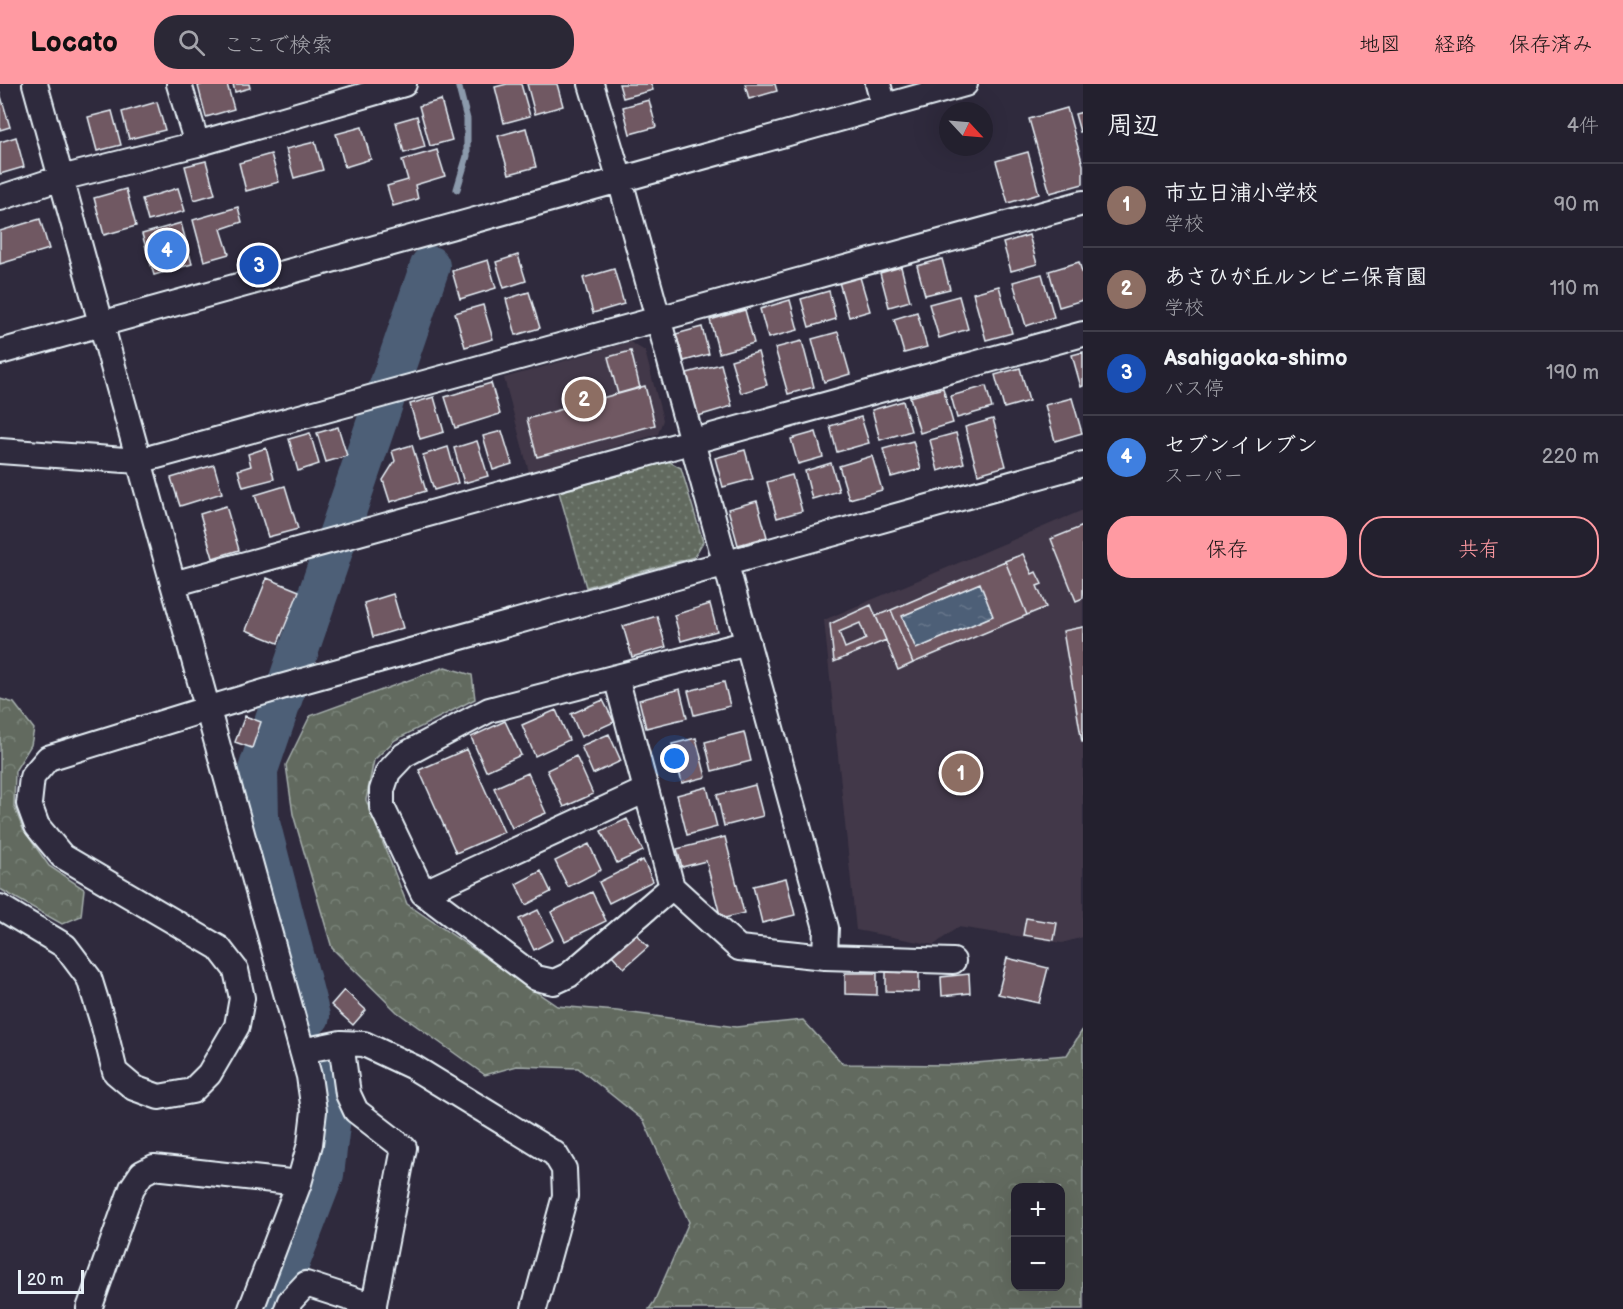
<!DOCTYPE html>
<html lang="ja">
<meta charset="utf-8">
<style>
:root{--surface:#23202e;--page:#2b2836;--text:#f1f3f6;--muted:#a3a3aa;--line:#403e4a;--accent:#ff9aa2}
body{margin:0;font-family:"Balsamiq Sans","Klee One",sans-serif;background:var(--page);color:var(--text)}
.controls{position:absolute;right:18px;bottom:18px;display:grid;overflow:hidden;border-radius:12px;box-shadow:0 6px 24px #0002}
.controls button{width:54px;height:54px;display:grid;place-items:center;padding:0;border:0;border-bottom:2px solid var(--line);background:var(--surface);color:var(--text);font:30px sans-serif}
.compass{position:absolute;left:939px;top:18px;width:54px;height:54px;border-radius:50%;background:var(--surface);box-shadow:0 6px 24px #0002;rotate:116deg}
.scale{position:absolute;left:18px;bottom:15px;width:66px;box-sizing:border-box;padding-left:6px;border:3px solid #e8f1f8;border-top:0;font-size:16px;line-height:21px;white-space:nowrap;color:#e8f1f8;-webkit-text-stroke:4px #2f2a3d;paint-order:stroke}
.you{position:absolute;left:675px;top:675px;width:21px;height:21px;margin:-15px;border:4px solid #fff;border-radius:50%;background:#1a73e8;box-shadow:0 0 0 9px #1a73e833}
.badge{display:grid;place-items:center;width:39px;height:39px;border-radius:50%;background:var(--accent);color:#fff;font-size:20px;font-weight:700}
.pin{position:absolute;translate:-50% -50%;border:3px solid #fff;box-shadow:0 2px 6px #0006}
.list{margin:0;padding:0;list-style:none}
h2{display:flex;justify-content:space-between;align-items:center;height:78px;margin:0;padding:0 24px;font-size:26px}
h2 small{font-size:20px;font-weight:400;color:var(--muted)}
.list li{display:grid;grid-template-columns:39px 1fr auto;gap:18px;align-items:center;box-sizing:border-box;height:84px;padding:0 24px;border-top:2px solid var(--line)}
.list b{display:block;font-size:22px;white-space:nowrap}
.list p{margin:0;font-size:20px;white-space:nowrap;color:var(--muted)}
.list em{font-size:20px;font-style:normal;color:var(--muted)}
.actions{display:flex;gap:12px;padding:18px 24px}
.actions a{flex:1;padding:14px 0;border:2px solid var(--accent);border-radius:24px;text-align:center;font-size:21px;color:var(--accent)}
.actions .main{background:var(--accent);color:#111}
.icon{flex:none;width:33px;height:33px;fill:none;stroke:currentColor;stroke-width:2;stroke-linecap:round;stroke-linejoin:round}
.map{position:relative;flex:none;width:1083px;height:1225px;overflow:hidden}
header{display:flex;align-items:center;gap:36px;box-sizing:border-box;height:84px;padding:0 30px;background:var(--accent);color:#111}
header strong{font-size:28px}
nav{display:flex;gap:33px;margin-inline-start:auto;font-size:21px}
.search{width:420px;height:54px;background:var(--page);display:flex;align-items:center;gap:15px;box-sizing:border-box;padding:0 21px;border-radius:24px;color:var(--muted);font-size:22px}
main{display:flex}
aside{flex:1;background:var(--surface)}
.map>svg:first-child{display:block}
.built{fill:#423848}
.forest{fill:url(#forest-crowns);stroke:#a5aeac;stroke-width:1.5;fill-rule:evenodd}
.park{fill:url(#park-dots);stroke:#a5aeac;stroke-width:1.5}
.water{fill:url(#water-ripples);stroke:#8b99ab;stroke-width:1.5}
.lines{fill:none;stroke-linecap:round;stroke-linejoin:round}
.stream{stroke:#8b99ab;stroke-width:7}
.river{stroke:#4d5f77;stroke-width:40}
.building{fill:#705862;stroke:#e8f1f8;stroke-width:1.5;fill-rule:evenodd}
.minor-casing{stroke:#e8f1f8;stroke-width:28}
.minor{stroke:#2f2a3d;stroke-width:24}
</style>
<header>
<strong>Locato</strong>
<div class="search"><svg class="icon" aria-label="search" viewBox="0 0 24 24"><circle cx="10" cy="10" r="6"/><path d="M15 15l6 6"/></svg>ここで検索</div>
<nav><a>地図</a><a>経路</a><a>保存済み</a></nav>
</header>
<main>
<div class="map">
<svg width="1083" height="1225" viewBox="0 0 1083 1225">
<defs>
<pattern id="forest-crowns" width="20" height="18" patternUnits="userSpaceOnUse" patternTransform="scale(1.5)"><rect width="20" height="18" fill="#626b5f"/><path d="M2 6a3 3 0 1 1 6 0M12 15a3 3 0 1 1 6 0" fill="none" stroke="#788177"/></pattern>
<pattern id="park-dots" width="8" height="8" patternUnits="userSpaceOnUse" patternTransform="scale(1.5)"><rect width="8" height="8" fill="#626b5f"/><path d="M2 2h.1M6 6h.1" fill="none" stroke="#788177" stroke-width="1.8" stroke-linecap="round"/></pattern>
<pattern id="water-ripples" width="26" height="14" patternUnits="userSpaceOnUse" patternTransform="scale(1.5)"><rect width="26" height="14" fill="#4d5f77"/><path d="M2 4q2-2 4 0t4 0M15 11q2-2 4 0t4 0" fill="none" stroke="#67768b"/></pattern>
</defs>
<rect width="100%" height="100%" fill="#2f2a3d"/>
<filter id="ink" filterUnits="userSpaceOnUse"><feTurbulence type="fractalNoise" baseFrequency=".0167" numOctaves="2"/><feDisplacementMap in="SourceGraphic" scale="12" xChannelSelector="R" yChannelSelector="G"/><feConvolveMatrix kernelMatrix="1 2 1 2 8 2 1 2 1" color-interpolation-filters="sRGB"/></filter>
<g filter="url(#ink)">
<path class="built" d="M630,258L645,267L663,336L658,350L529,388L504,294Z
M1083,426V853L1062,859L958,843L934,861L856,846L824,536Z"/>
<path class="forest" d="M445,583L472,591L475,615L395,656L374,676L366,716L407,820L557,922L617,927L736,943L803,936L843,980L953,981L1067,971L1083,945V1225H649L654,1218L689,1138L644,1037L578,984L517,982L485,991L397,928L332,864L293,730L286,681L310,632ZM1016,1104H1060V1202H1016Z
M0,615L14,619L34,645L31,661L15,687L14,722L23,745L49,782L84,805L81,832L62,840L0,805Z"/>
<path class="park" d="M668,377L681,384L703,458L694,473L586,503L559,408Z"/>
<path class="water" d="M980,499L993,532L916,565L902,532Z"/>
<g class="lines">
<path class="stream" d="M457,105L467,72V35L458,0"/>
<path class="river" d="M310,932L259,735L258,686L430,182
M272,1225L324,1090L333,1016L324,979"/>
</g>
<path class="building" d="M203,0H227L234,25L206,33L198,2Z
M233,0H249L250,4L235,8Z
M507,0H521L530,32L504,39L495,3Z
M527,0H557L563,22L535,30Z
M619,0H651L653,6L623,14Z
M745,0H775L777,7L749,15Z
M0,9L10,43L0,46Z
M441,16L452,56L430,62L419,22Z
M649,16L656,43L630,50L623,23Z
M157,18L165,46L129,55L122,28Z
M1067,24L1083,81V100L1050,109L1029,35Z
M112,27L121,61L97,67L88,33Z
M1083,28V47L1080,48L1075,30Z
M417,32L425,63L404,69L396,38Z
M362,43L371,75L345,83L336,50Z
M526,44L536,83L509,90L498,52Z
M16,53L24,83L0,90V58Z
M315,58L323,86L294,94L286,65Z
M437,66L445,92L415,101L418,115L393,122L387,102L408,96L402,76Z
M1028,68L1039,110L1008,119L996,77Z
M271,70L279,98L246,107L239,79Z
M206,77L215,110L194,116L185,82Z
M178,104L185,127L148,137L142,115Z
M126,105L136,142L104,151L94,114Z
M238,123L242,138L221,145L229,170L204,177L193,136Z
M40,135L49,165L0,180V147Z
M181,139L192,180L154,191L142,150Z
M1029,151L1037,180L1011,187L1003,159Z
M518,171L526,197L504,204L496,178Z
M942,175L950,205L925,211L917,182Z
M488,176L496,204L460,215L452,187Z
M1079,178L1083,191V216L1059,223L1049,187Z
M901,183L910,217L889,223L880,189Z
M614,185L624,220L593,229L583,194Z
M1042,190L1054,233L1026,242L1013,198Z
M860,193L870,227L849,233L839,198Z
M999,202L1012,249L986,256L973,209Z
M829,207L836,235L809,243L801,215Z
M529,208L540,244L516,251L506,215Z
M959,212L968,245L939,254L929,220Z
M790,216L798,246L768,254L760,225Z
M483,221L493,255L465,263L455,229Z
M745,226L754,259L719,269L710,236Z
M917,228L927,263L904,269L894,235Z
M702,243L709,270L684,277L676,250Z
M838,248L850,290L824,298L812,255Z
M802,257L814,303L788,310L775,264Z
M631,267L640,304L618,310L608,273Z
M758,268L767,301L741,309L731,276Z
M1083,268V302L1081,303L1072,271Z
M721,280L732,322L698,332L687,289Z
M1020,284L1029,317L1004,324L995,291Z
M491,299L500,330L455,344L445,313Z
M645,302L655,341L537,373L527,335Z
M986,302L992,324L957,334L951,312Z
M943,304L953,339L920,349L910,313Z
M434,313L444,348L420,355L410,320Z
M1072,314L1082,349L1055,357L1045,321Z
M903,317L911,347L880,356L872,326Z
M861,333L869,359L837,368L830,342Z
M993,335L1006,382L978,390L965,343Z
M338,343L347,372L326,378L317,349Z
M502,347L512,380L493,386L483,352Z
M816,348L823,373L798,380L791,355Z
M310,349L319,380L298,387L289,355Z
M956,349L964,379L938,387L930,356Z
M477,357L488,392L464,399L454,364Z
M913,357L921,385L891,393L883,365Z
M412,361L426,407L390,418L383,396L395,377L392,367Z
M448,363L458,399L434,406L423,371Z
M266,364L274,395L243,403L238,386L251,382L248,370Z
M745,366L753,395L723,403L715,374Z
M872,372L882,406L849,415L839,382Z
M831,379L839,407L812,415L805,387Z
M214,381L222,409L180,422L171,394Z
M792,391L802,427L777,434L767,398Z
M285,402L298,445L268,453L255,411Z
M757,417L767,453L738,461L728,425Z
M226,422L239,466L213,474L200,430Z
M1083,442V514L1076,517L1051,455Z
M1023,470L1032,490L1036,488L1042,500L1037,502L1046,523L1027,531L1005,477Z
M1005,477L1027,531L913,579L891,526ZM980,499L993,532L916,565L902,532Z
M267,494L299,507L278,559L246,546Z
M393,510L403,544L373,553L364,519Z
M710,520L717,547L681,557L674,531Z
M871,521L886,556L834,578L830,540ZM860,539L866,555L845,564L839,548Z
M891,526L913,579L898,586L876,532Z
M657,532L666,563L632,573L623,542Z
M1083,543V658H1082L1063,547Z
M724,598L730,622L694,631L688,607Z
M680,605L687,634L646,644L639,616Z
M603,616L614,638L581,653L571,630Z
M556,626L569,656L535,672L522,641Z
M245,632L261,638L252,664L235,658Z
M505,637L521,671L486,687L471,653Z
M744,648L751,677L712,687L705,658Z
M609,650L621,677L593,690L581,662Z
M696,654L706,693L682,699L672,660Z
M467,665L504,748L456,769L419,686Z
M576,672L593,710L564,723L547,686Z
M528,689L546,729L512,744L494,704Z
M755,701L763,732L724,742L717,711Z
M707,703L717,743L687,751L677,711Z
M627,735L643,767L617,779L601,747Z
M725,753L744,829L721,835L706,777L682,783L677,765Z
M589,760L601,786L568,803L555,777Z
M643,776L653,797L609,819L599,798Z
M541,787L551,808L526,821L516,800Z
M786,794L795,831L762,839L753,802Z
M592,808L606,837L565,857L551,828Z
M538,826L553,856L534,866L519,835Z
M1026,834L1057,839L1054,856L1023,851Z
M635,849L648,863L624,884L611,870Z
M1007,874L1048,884L1039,919L998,910Z
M886,888L919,889V908L886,907Z
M845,889H877V911L845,910Z
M969,890L970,909L942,912L941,893Z
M344,906L366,926L353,941L331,921Z"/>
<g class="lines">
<defs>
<path id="minor" d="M35,0L309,992L314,1027L310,1060L299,1099L251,1225
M179,0L197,60
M591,0L620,96L826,844L825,873
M878,0L884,22
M0,114L61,94L197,60L404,0
M0,268L965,0
M0,367L139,377L1083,119
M173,500L1083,250
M616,593L672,803L739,864L825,873L953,877
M672,803L569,891L554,898L536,894L423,809L382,723V706L388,688L404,671L489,626L748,559
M423,809L646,706
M0,823L65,862L89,894L103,939L115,988L134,1004L159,1013L192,1007L209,990L237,942L242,914L236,886L219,864L62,772L37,742L29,720L32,693L48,674L207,625L281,603L1083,380
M341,959L348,1010L356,1027L404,1064L373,1225
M302,967L341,959L364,960L413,983L555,1070L564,1085L565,1112L534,1225
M89,1225L132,1104L142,1089L154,1083L299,1099
M287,1225L290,1217L306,1200L374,1222"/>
</defs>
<use href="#minor" class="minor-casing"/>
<use href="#minor" class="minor"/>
</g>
</g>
</svg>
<div class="controls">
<button>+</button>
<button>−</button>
</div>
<svg class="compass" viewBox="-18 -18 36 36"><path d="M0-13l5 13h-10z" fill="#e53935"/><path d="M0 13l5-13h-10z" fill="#a3a3aa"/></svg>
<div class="scale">20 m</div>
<div class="you"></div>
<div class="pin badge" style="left:961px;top:689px;background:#8d6e63">1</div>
<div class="pin badge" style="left:584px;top:315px;background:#8d6e63">2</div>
<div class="pin badge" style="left:259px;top:181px;background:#1a4fb4">3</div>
<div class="pin badge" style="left:167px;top:166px;background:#3f7fe0">4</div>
</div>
<aside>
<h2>周辺<small>4件</small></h2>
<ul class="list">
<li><span class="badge" style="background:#8d6e63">1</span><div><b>市立日浦小学校</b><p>学校</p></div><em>90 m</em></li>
<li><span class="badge" style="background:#8d6e63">2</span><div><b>あさひが丘ルンビニ保育園</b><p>学校</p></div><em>110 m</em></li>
<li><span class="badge" style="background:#1a4fb4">3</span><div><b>Asahigaoka-shimo</b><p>バス停</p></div><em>190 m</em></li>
<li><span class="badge" style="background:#3f7fe0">4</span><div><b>セブンイレブン</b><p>スーパー</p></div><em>220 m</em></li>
</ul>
<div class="actions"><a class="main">保存</a><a>共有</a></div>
</aside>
</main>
